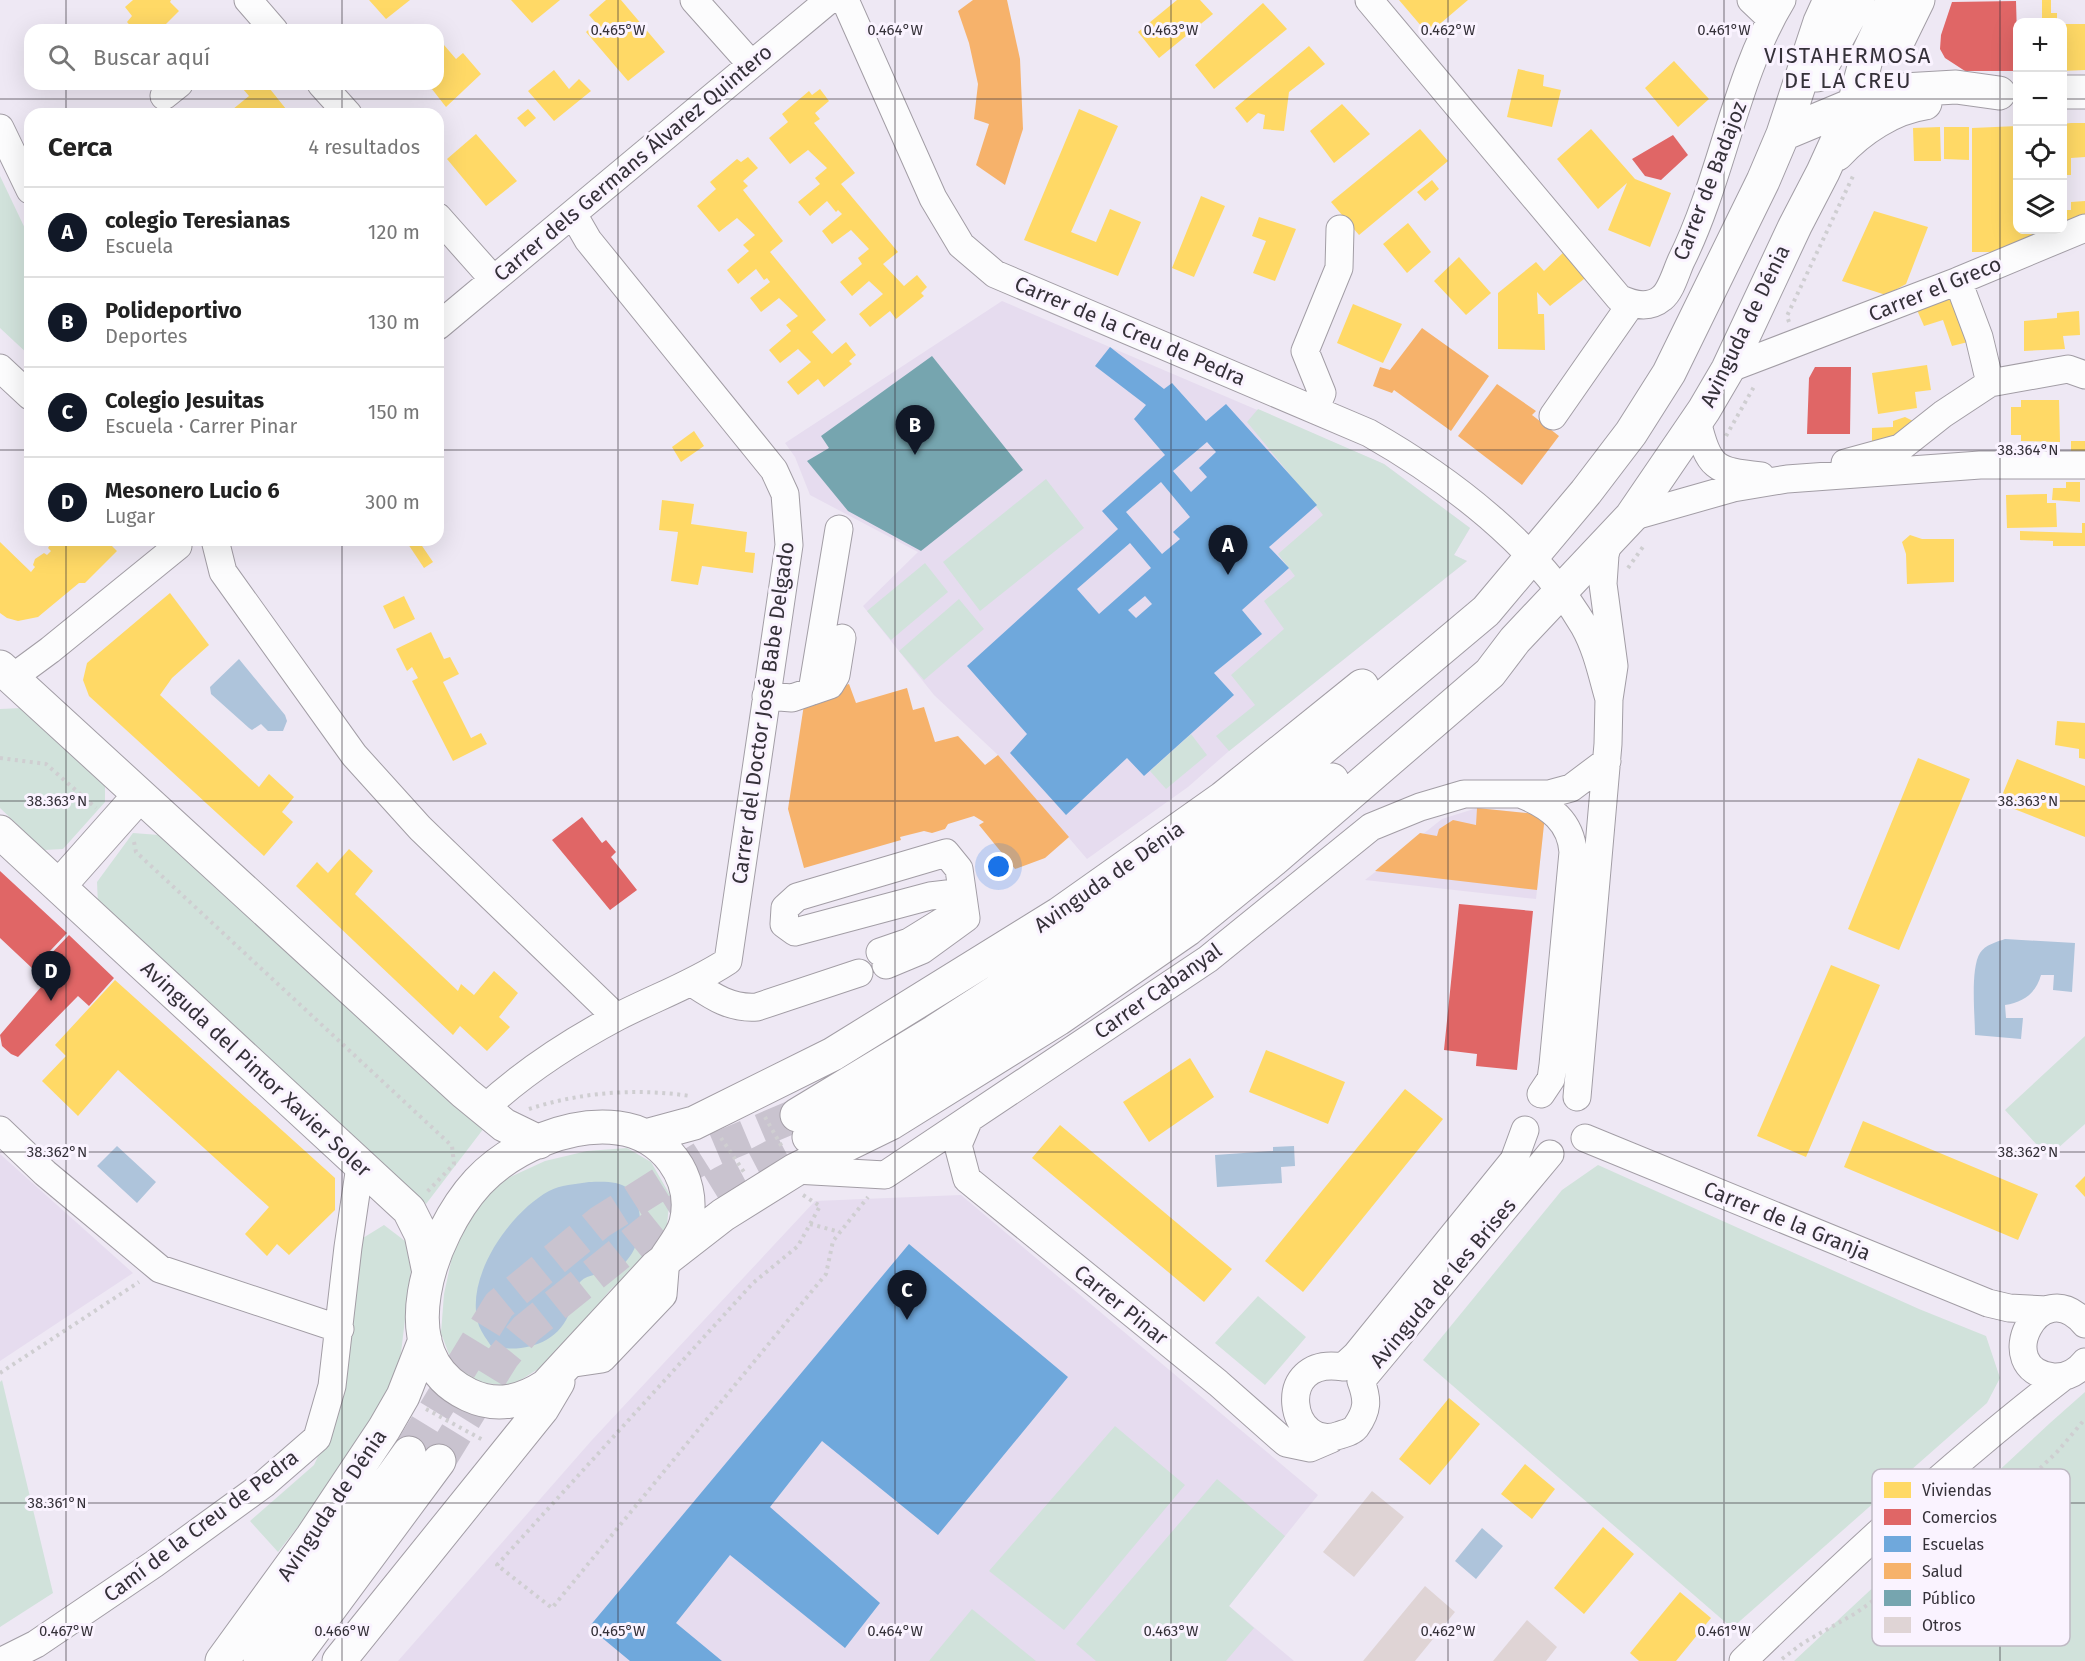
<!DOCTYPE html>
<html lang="es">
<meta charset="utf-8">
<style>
:root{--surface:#fff;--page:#f6f6f6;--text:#222;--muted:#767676;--line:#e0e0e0;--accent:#111827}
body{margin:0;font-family:"Fira Sans",sans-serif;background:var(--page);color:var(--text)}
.controls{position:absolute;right:18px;top:18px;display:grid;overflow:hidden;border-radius:12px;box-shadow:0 6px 24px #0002}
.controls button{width:54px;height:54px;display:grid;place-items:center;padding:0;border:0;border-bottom:2px solid var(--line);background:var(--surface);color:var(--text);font:30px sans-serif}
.you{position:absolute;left:999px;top:867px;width:21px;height:21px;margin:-15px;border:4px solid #fff;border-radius:50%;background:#1a73e8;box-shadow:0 0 0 9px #1a73e833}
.badge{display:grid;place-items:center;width:39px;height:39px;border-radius:50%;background:var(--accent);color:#fff;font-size:20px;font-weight:700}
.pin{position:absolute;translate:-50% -50px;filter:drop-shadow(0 2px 3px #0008)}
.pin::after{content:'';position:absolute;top:32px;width:21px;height:18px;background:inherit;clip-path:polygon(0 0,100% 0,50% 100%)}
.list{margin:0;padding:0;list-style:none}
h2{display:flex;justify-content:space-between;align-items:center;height:78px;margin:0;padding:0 24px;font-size:26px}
h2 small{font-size:20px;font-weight:400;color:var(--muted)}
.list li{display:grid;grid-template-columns:39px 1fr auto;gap:18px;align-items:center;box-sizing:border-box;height:90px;padding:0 24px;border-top:2px solid var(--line)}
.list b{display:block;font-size:22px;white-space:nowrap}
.list p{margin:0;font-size:20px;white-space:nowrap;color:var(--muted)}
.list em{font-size:20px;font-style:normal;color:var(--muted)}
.icon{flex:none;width:33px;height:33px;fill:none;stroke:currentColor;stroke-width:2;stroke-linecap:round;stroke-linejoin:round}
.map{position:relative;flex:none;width:2085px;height:1661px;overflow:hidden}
.search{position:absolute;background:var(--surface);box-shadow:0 6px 24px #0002;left:24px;top:24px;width:420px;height:66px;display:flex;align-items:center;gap:15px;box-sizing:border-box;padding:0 21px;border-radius:18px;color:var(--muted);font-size:22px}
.panel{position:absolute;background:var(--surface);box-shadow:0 6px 24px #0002;left:24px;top:108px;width:420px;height:438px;border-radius:18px}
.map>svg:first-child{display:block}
.built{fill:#e6dcef}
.green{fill:#d1e2db}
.water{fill:#aec4db}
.homes{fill:#ffd966}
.shops{fill:#e06666}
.schools{fill:#6fa8dc;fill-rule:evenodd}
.health{fill:#f6b26b}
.public{fill:#76a5af}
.building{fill:#dfd4d5}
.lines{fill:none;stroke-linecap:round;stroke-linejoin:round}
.major-tunnel{stroke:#c9c3cf;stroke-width:33;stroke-dasharray:33 16;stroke-linecap:butt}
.minor-casing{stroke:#a29da5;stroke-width:29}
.major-casing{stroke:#a29da5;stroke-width:35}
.path{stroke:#cfced1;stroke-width:4;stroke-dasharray:3 4.5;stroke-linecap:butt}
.minor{stroke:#fcfcfd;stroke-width:27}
.major{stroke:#fcfcfd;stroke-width:33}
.ticks{fill:none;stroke:#353139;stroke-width:1.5;stroke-opacity:0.45}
.labels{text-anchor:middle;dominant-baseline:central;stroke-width:6;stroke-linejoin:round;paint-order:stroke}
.street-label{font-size:21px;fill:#353139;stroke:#faf3ff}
.neighbourhood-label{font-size:22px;letter-spacing:1.5px;fill:#353139;stroke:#faf3ff}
.key{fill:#faf3ff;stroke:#bfb9c4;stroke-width:1.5}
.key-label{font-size:16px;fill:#353139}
.ticks-label{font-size:15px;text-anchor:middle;fill:#353139;stroke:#faf3ff;stroke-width:6;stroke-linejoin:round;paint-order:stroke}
</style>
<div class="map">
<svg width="2085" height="1661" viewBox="0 0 2085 1661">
<rect width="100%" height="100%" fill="#eee8f4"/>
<path class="built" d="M1002,301L1384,464L1470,528L1454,555L1467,561L1229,751L1188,787L1087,859L998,755L934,695L863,606L918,552L810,495L795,457L785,443Z
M1477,808L1545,815L1536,899L1365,880L1442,819Z
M0,1154L133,1273L0,1361Z
M961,1195L1318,1495L1229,1606L1294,1661H398L592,1440L815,1201Z"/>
<path class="green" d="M0,176L30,239V356L0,328Z
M1258,409L1384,464L1470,528L1454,555L1467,561L1229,751L1216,736L1255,705L1231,675L1284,629L1264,601L1295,576L1278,554L1323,515L1247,422Z
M1046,479L1084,528L980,611L943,562Z
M925,563L948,592L891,640L867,611Z
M959,599L984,629L924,680L899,651Z
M22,708L105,781V802L63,849L44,850L0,808V709Z
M1191,734L1207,755L1166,789L1150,771Z
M133,833L159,835L484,1128L426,1204L98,904L97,882Z
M2085,1036V1124L2048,1157L2005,1110Z
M627,1148L651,1162L670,1195L667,1225L654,1252L611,1289L551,1361L511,1386L477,1382L453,1365L441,1333L444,1294L452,1257L469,1219L499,1182L545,1161L587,1151Z
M1598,1165L1919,1309L1986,1336L2000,1378L1987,1403L1732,1628L1423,1360L1562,1190Z
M384,1225L405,1241L411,1270L400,1361L384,1418L278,1552L250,1521L314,1465L338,1413L353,1269L363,1238Z
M1258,1296L1306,1337L1265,1385L1215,1343Z
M2,1380L53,1593L0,1627V1382Z
M2085,1392V1661H1794L2050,1423Z
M1115,1426L1185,1485L1064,1630L989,1571Z
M1217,1479L1285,1536L1229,1606L1254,1628L1226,1661H1096L1076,1644Z
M972,1609L1036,1661H929Z"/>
<path class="water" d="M239,659L285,715L287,721L283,731H268L261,724L252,730L249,728L211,694L210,687Z
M2005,939L2075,943L2072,992L2053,990L2054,975H2041C2036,993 2024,1002 2005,1005L2006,1018H2023L2021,1039L1975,1035C1975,1016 1970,969 1980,953C1985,945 1996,942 2005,939Z
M117,1146L156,1182L137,1203L97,1166Z
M1294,1146L1295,1166L1281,1167L1282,1183L1217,1187L1215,1155L1273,1151V1147Z
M589,1182C600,1182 619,1180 628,1189C648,1208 642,1253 619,1267C608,1274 589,1273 581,1281C573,1288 573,1302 570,1311C559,1344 522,1354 491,1346C487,1340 482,1333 479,1326C463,1279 509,1213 549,1191C560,1185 576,1184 589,1182Z
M1482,1528L1503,1546L1476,1579L1455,1561Z"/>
<path class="homes" d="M133,0H171L170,2L179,11L160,30H134L127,22L132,16L125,7Z
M369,0H410L386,19Z
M511,0H560L532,23Z
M606,0H621L665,52L628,81L586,32L596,23L589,15Z
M1177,0H1200L1213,14L1159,58L1138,32Z
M1399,0H1468L1428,34Z
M2042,0H2051V13H2057V22H2042Z
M1263,3L1287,29L1214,89L1195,65Z
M2062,24H2085V70L2062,71Z
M438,38L456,59L463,53L481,74L446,107L428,84H438Z
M1309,46L1325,64L1289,92L1284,131L1263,129L1265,115L1258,113L1247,123L1235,108Z
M1674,61L1709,99L1678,127L1645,88Z
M1518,69L1544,75L1543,86L1561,90L1552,127L1507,117Z
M554,70L569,89L579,79L591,91L554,121L528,91Z
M250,84H266L290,114H227L249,96L243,89Z
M820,89L829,101L815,113L820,119L814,123L855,173L841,184L898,252L883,264L904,286L917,275L927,287L921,293L924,296L896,319L890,311L870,327L859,314L883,294L869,281L852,296L840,282L862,264L858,258L869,249L851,230L832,244L822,231L842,214L838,210L836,212L827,201L810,216L798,202L820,184L815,178L827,168L808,150L790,164L769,138L788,122L782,114L809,91L812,95Z
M1342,104L1370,134L1334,163L1310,131Z
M528,109L536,118L525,127L517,118Z
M1079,109L1118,126L1071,232L1096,242L1110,209L1141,222L1118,276L1024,240Z
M2071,123H2085V157L2071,158V175H2062V124Z
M2018,126V230H2057L1997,252H1972V128Z
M1940,127L1941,161H1914L1913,128Z
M1944,127H1969V160L1944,159Z
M1420,129L1448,161L1359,235L1331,202Z
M1591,129L1635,179L1671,193L1650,247L1608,230L1627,183L1598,209L1557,159Z
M476,134L517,181L486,206L447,159Z
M748,157L758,168L743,181L748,186L743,190L783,241L770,252L826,320L812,332L832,354L846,342L856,355L849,361L852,364L824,387L818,379L798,395L787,382L811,362L798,349L780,363L769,350L791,331L786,325L798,316L779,298L761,312L750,298L770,282L767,278L764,280L756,269L738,284L727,270L749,251L743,245L755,235L737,218L719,232L697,206L716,189L710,182L737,159L741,162Z
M1432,180L1439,189L1425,201L1417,192Z
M1201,196L1225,206L1194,277L1172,268Z
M2085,201V219L2062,228V210H2071V202Z
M1874,211L1928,227L1906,284L1886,295L1842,281Z
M1259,217L1296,229L1275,281L1253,273L1266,241L1252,236Z
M1408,223L1431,252L1407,273L1383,244Z
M1567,249L1589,275L1550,306L1537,292L1538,314H1544L1545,350L1498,349V293L1536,262L1544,271Z
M1459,257L1491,293L1466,315L1434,281Z
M1940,299H1949L1962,311L1972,341L1952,346L1943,320L1924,326L1917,310Z
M1353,304L1402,324L1383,363L1337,343Z
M2079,311L2080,335L2063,336L2065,349L2024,351V321L2057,318V313Z
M1927,365L1931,390L1915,392L1917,408L1878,414L1872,373Z
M2021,400H2059L2060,442L2021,441V435H2011V407H2021Z
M1905,417L1913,421L1880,449H1872V428L1893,427V421Z
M694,431L704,446L681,462L672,447Z
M2071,441H2085V457H2071Z
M2066,482H2080V502L2052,500L2053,488H2066Z
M2047,494V503H2056L2057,527L2007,528L2006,495Z
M662,500L694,504L691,524L747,532L745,552L755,553L753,573L702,566L698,585L671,581L678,532L659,530Z
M2082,523H2085V546H2053V541L2020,540V531L2082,533Z
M1910,535L1922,539H1954V582L1907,584L1906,554L1902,542Z
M53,540H106L117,551L85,583H79L38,617L18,621L7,618L0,613V542L31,572L35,567L33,565L35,559L44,553L47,555L51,551L48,548Z
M414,540H418L433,562L424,568L408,544Z
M170,593L209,645L172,678L160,695L259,787L269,774L294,797L282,812L293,822L264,856L89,696L83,680L87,663Z
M404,596L415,619L394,629L383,606Z
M431,632L444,659L450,657L459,674L443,682L471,738L481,733L487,744L453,761L412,681L418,678L412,667L407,671L396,649Z
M2057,721L2085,723V759L2079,758V749L2055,745Z
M1918,758L1970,779L1899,950L1848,929Z
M2017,759L2085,786V837L1999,803Z
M349,849L373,871L355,894L458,991L461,984L474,995L494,971L518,993L499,1017L510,1027L487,1051L460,1026L453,1035L296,886L317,862L328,873Z
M1831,965L1880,985L1806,1157L1757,1136Z
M115,980L335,1178V1210L289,1255L277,1244L267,1256L245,1234L269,1207L118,1070L78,1116L42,1081L66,1056L55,1045Z
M1266,1050L1345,1082L1328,1124L1249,1092Z
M1190,1058L1214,1097L1149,1142L1123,1102Z
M1405,1089L1443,1119L1303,1292L1265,1261Z
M1863,1121L2038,1194L2018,1240L1844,1167Z
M1060,1125L1232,1269L1204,1302L1032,1158Z
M2085,1176V1197L2075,1186Z
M1449,1398L1480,1424L1430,1485L1399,1459Z
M1525,1464L1555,1489L1532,1519L1501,1494Z
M1603,1527L1634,1554L1584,1614L1554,1588Z
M1680,1592L1711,1618L1676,1661H1639L1630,1653Z"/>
<path class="shops" d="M2016,1L2018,71H1965L1945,58L1940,49L1941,35L1952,2Z
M1673,135L1688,155L1661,180L1645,176L1632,159Z
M1815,367H1851L1850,434H1807L1809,378Z
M582,817L602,843L606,840L616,852L611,857L637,890L610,910L552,840Z
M0,871L67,933L33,969L0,938Z
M1459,904L1533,911L1517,1070L1476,1066L1477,1054L1444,1050Z
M69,935L114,978L89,1006L78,996L18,1057L11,1054L2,1046L0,1035L53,973L43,962Z"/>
<path class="schools" d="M1110,347L1164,389L1172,383L1206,421L1226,404L1317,505L1269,547L1289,568L1242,610L1262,634L1214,673L1234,695L1144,776L1127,758L1066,815L1010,753L1027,734L967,666L1118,529L1102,511L1165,455L1134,419L1146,405L1095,366ZM1207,442L1216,452L1199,468L1207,477L1191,492L1173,471ZM1161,482L1190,517L1173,532L1180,539L1162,554L1126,512ZM1130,543L1151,568L1099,614L1077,589ZM1145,596L1152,604L1136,618L1128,610Z
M909,1244L1068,1377L938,1535L822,1441L770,1507L880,1603L845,1648L730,1555L676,1623L722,1661H630L589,1627Z"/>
<path class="health" d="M973,0H1007L1020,59L1023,129L1005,185L976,165L989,124L974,119L978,84L969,43L958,11Z
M1422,328L1489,376L1451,431L1394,390L1392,393L1373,386L1380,367L1390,370Z
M1497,384L1536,411L1532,415L1559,436L1522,485L1458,436Z
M849,684L856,703L907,688L913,710L924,707L935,742L958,736L985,765L998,755L1069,837L1045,858L1015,869L979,825L984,822L974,816L948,824L945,829L932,833L924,831L900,837L901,840L804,868L788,809L805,698Z
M1477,808L1545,815L1537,890L1375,871L1420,833L1437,836L1439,829L1453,820L1476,825Z"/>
<path class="public" d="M932,356L1023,470L921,551L848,511L807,461L829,448L821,436Z"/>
<path class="building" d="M1372,1491L1404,1517L1354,1577L1323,1552Z
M1425,1586L1455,1612L1415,1661H1363Z
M1527,1620L1557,1647L1546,1661H1493Z"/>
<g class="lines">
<path class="major-tunnel" d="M409,1453L499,1305L600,1222L714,1150L797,1115
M439,1461L503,1357L526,1329L660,1221L723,1182L809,1137"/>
<defs>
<path id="minor" d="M248,0L274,30
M694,0L751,64
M845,0L933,198L961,245L995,274L1369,433C1450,479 1536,545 1584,626C1597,649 1602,675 1609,699
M1369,0L1619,298C1633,305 1649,309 1662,298C1671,291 1676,272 1681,261C1722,179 1735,77 1782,0
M1751,0L1771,19
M321,84L348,114
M164,96L179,84
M0,128L30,190
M438,217L493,279
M1958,281L1979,337L1990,383
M438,326L829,0
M0,368L30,396
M1728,369L1958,281L2085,228
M1315,410L1322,393L1305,351L1339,268L1340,229
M1553,416L1631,304
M1697,421C1709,468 1714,471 1761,476
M1845,463L1900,448L1943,414L1990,383L2068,369L2085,375
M1631,517L1733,488L1787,479L1980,465H2085
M215,540L223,572L354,755L420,828L616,1017
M12,678L50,650L178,546
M812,691L839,529
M766,696L792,698L830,685L836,675L842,638
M1523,795C1550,806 1571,822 1573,852L1553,1065L1551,1079L1541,1094
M880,952L909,942L956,913L947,894L930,896L795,932L784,924L785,908L797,897L946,853L959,869L966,918L922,950L886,965
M691,982C712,996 730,1009 757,1007L859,973
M1577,1097L1608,744L1609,699L1614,666L1603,584L1605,555L1608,543
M485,1108C524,1072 570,1042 617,1017C654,998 693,984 728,961L789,545L785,494L774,470L588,240L573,214
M969,1119L958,1145L967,1179L1218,1383L1286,1443L1310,1448L1331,1439
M0,1130L45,1173L160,1269L340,1329
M1525,1130L1514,1160L1356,1355L1343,1367C1272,1355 1289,1454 1340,1435C1346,1433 1352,1432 1356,1427C1368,1410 1368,1400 1361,1381L1550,1154
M1585,1138L1988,1303L2009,1308L2047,1310
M795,1170L885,1175L1208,959L1371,827L1420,807L1464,794H1549L1571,788L1607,761
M2085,1324C2039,1270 1990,1370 2053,1377C2066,1378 2077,1372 2085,1362
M568,1364L602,1359L663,1295L666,1258
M2,1661L36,1644L154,1564L264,1484L317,1438L332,1386L348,1247L360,1166
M1743,1661C1845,1562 1950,1464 2063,1377"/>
<path id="major" d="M1895,47L1918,0
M1817,75L1858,0
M2062,92H2085
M1783,134L1886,91L1956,87L1999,93
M1837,154C1860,129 1892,108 1925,103
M0,667L465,1093L504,1125L539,1142
M0,832L409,1210L421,1234L428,1268
M60,885L139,796
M797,1115L934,1032L1070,944L1198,853L1486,611L1586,492L1631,433L1669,373L1763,181L1783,134L1820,22L1830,0
M646,1136L694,1123L833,1054L1059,914L1223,798L1362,686
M809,1137L913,1077L1112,945L1224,868L1332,780
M666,1258C673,1247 683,1235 686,1223C697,1177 663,1133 618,1128C569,1122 511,1147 478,1182C431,1233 385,1356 469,1395C497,1408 521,1402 546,1386L656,1267L723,1215L795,1170L891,1123L1058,1019L1188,929L1273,860L1490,673L1515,640L1631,517L1704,410L1728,369L1795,226L1823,172L1854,104L1867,56L1893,0
M222,1661L312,1537L384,1429L403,1396L425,1340
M260,1661L409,1453
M291,1661L439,1461
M339,1661L542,1409L558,1382"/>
</defs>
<use href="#minor" class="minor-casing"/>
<use href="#major" class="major-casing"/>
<path class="path" d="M1925,48L1926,62
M1789,322L1787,316L1853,176
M1726,436L1755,385
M1628,568L1645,544
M0,758L46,764L96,808
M134,842L136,852L452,1146L454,1164L427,1192
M529,1109C581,1092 637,1088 690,1096
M765,1117L782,1147
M721,1138L744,1172
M803,1195L820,1206L798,1246L753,1283L497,1565L552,1608L826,1274L833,1241L868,1197
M810,1224L840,1232
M0,1373L139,1282
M426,1409L483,1440
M1782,1659L1803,1643L1856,1613L1914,1571L1966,1539L2057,1452L2085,1419"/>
<use href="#minor" class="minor"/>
<use href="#major" class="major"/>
</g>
<path class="ticks" d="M66,0V30M342,0V30M618,0V1661M895,0V1661M1171,0V1661M1448,0V1661M1724,0V1661M2000,0V1661M66,84V114M342,84V114M0,99H2018M2062,99H2085M0,450H30M438,450H2085M66,540V1661M342,540V1661M0,801H2085M0,1152H2085M0,1503H2085"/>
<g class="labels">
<g class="street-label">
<text transform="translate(633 163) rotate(-40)">Carrer dels Germans Álvarez Quintero</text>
<text transform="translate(1710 181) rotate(-69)">Carrer de Badajoz</text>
<text transform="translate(1935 289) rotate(-22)">Carrer el Greco</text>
<text transform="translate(1745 326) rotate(-64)">Avinguda de Dénia</text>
<text transform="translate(1130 331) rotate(23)">Carrer de la Creu de Pedra</text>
<text transform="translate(763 713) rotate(-82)">Carrer del Doctor José Babe Delgado</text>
<text transform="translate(1109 877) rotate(-35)">Avinguda de Dénia</text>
<text transform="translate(1158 991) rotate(-35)">Carrer Cabanyal</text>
<text transform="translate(256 1069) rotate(43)">Avinguda del Pintor Xavier Soler</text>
<text transform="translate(1787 1221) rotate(22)">Carrer de la Granja</text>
<text transform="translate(1443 1283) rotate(-50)">Avinguda de les Brises</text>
<text transform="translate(1121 1305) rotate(39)">Carrer Pinar</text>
<text transform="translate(332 1505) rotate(-56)">Avinguda de Dénia</text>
<text transform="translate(201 1526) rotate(-37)">Camí de la Creu de Pedra</text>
</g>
<g class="neighbourhood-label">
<text x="1848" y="55">VISTAHERMOSA<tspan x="1848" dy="25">DE LA CREU</tspan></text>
</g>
</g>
<rect x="1872" y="1469" width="198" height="177" rx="9" class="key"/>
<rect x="1884" y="1482" width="27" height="16" fill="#ffd966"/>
<rect x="1884" y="1509" width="27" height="16" fill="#e06666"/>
<rect x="1884" y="1536" width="27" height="16" fill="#6fa8dc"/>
<rect x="1884" y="1563" width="27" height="16" fill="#f6b26b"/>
<rect x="1884" y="1590" width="27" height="16" fill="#76a5af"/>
<rect x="1884" y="1617" width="27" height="16" fill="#dfd4d5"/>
<g class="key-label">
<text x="1922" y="1496">Viviendas</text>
<text x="1922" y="1523">Comercios</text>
<text x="1922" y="1550">Escuelas</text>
<text x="1922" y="1577">Salud</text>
<text x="1922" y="1604">Público</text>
<text x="1922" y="1631">Otros</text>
</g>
<g class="ticks-label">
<text x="618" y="35">0.465°W</text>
<text x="895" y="35">0.464°W</text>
<text x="1171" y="35">0.463°W</text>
<text x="1448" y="35">0.462°W</text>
<text x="1724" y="35">0.461°W</text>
<text x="2028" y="455">38.364°N</text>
<text x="57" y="806">38.363°N</text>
<text x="2028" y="806">38.363°N</text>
<text x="57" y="1157">38.362°N</text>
<text x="2028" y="1157">38.362°N</text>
<text x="57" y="1508">38.361°N</text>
<text x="66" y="1636">0.467°W</text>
<text x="342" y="1636">0.466°W</text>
<text x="618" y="1636">0.465°W</text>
<text x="895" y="1636">0.464°W</text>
<text x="1171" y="1636">0.463°W</text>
<text x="1448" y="1636">0.462°W</text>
<text x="1724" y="1636">0.461°W</text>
</g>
</svg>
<div class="controls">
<button>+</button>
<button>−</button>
<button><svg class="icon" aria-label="locate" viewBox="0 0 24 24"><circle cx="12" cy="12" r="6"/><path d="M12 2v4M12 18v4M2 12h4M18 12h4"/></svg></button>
<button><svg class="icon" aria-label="layers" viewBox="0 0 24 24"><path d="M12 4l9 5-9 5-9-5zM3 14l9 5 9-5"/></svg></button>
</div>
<div class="you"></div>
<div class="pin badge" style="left:1228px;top:575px">A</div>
<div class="pin badge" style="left:915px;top:455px">B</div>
<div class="pin badge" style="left:907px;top:1320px">C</div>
<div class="pin badge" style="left:51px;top:1001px">D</div>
<div class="search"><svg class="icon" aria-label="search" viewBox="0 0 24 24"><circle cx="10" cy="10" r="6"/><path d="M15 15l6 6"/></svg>Buscar aquí</div>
<section class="panel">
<h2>Cerca<small>4 resultados</small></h2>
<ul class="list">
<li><span class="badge">A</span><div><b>colegio Teresianas</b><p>Escuela</p></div><em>120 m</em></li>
<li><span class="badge">B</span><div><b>Polideportivo</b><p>Deportes</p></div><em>130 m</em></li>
<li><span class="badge">C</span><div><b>Colegio Jesuitas</b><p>Escuela · Carrer Pinar</p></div><em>150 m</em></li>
<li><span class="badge">D</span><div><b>Mesonero Lucio 6</b><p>Lugar</p></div><em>300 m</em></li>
</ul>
</section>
</div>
